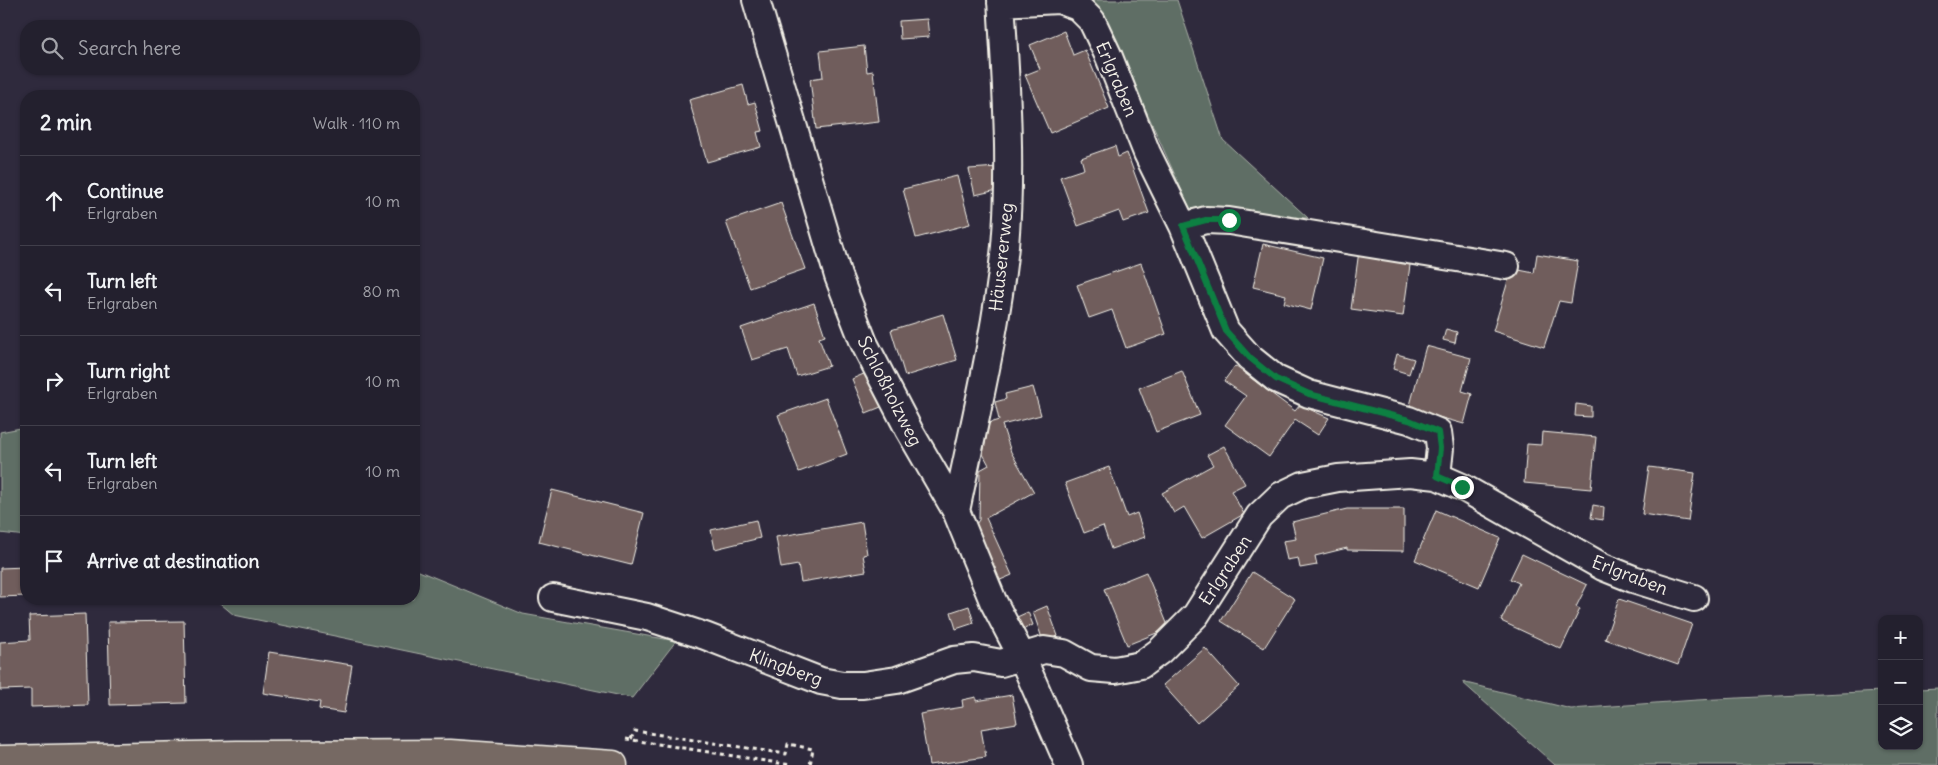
<!DOCTYPE html>
<meta charset="utf-8">
<style>
:root{--surface:#23202e;--page:#2b2836;--text:#f1f3f6;--muted:#a3a3aa;--line:#403e4a}
body{margin:0;font-family:Delius,sans-serif;background:var(--page);color:var(--text)}
.controls{position:absolute;right:15px;bottom:15px;display:grid;overflow:hidden;border-radius:10px;box-shadow:0 1px 4px #0004}
.controls button{width:45px;height:45px;display:grid;place-items:center;padding:0;border:0;border-bottom:1px solid var(--line);background:var(--surface);color:var(--text);font:25px sans-serif}
.stop{position:absolute;width:15px;height:15px;margin:-11px;border:4px solid #0b8043;border-radius:50%;background:#fff}
.stop.end{background:#0b8043;border-color:#fff;box-shadow:0 1px 5px #0008}
.list{margin:0;padding:0;list-style:none}
h2{display:flex;justify-content:space-between;align-items:center;height:65px;margin:0;padding:0 20px;font-size:21px}
h2 small{font-size:16px;font-weight:400;color:var(--muted)}
.list li{display:grid;grid-template-columns:32px 1fr auto;gap:15px;align-items:center;box-sizing:border-box;height:90px;padding:0 20px;border-top:1px solid var(--line)}
.list b{display:block;font-size:19px;white-space:nowrap}
.list p{margin:0;font-size:16px;white-space:nowrap;color:var(--muted)}
.list em{font-size:16px;font-style:normal;color:var(--muted)}
.icon{flex:none;width:28px;height:28px;fill:none;stroke:currentColor;stroke-width:2;stroke-linecap:round;stroke-linejoin:round}
.map{position:relative;flex:none;width:1938px;height:765px;overflow:hidden}
.search{position:absolute;background:var(--surface);box-shadow:0 1px 4px #0004;left:20px;top:20px;width:400px;height:55px;display:flex;align-items:center;gap:12px;box-sizing:border-box;padding:0 18px;border-radius:20px;color:var(--muted);font-size:19px}
.panel{position:absolute;background:var(--surface);box-shadow:0 1px 4px #0004;left:20px;top:90px;width:400px;height:515px;border-radius:20px}
.map>svg:first-child{display:block}
.green{fill:#5e6e65;stroke:#a9b0a6}
.building{fill:#6f5d5c;stroke:#f4f1e8}
.lines{fill:none;stroke-linecap:round;stroke-linejoin:round}
.minor-casing{stroke:#f4f1e8;stroke-width:30}
.primary-casing{stroke:#f4f1e8;stroke-width:31}
.path{stroke:#f4f1e8;stroke-width:3;stroke-dasharray:4 4;stroke-linecap:butt}
.minor{stroke:#2f2a3d;stroke-width:26}
.primary{stroke:#766964;stroke-width:28}
.route{stroke:#0b8043;stroke-width:6}
.labels{text-anchor:middle;dominant-baseline:central;stroke-width:5;stroke-linejoin:round;paint-order:stroke}
.street-label{font-size:18px;fill:#f4f1e8;stroke:#2f2a3d}
</style>
<div class="map">
<svg width="1938" height="765" viewBox="0 0 1938 765">
<rect width="100%" height="100%" fill="#2f2a3d"/>
<filter id="ink" filterUnits="userSpaceOnUse"><feTurbulence type="fractalNoise" baseFrequency=".02" numOctaves="2"/><feDisplacementMap in="SourceGraphic" scale="10" xChannelSelector="R" yChannelSelector="G"/><feConvolveMatrix kernelMatrix="1 2 1 2 8 2 1 2 1" color-interpolation-filters="sRGB"/></filter>
<g filter="url(#ink)">
<path class="green" d="M1086,0H1177L1223,140L1308,218L1191,211L1103,14Z
M26,427V536L0,533V432Z
M414,569L523,614L676,641L632,698L234,615L215,599H414Z
M1462,682L1571,709L1697,700L1882,691V746H1919V689L1938,688V765H1555Z"/>
<path class="building" d="M927,19L929,37L900,39L899,21Z
M1064,31L1073,55L1085,50L1109,108L1050,133L1025,75L1040,69L1030,45Z
M864,46L867,72L873,71L879,122L816,129L810,79L823,77L820,51Z
M743,85L748,104L755,102L763,131L757,132L761,147L707,162L689,100Z
M1115,146L1118,157L1127,153L1149,213L1123,222L1119,211L1078,226L1060,177L1084,169L1081,158Z
M998,167L997,190L975,195L969,169Z
M957,176L970,224L916,238L903,189Z
M781,203L805,269L750,288L726,222Z
M1263,244L1323,258L1311,310L1284,303L1286,295L1253,287Z
M1359,251L1411,258L1403,316L1351,309Z
M1537,254L1578,261L1571,303L1559,301L1544,347L1493,331L1508,281L1519,270L1534,273Z
M1141,263L1166,334L1126,348L1112,310L1089,318L1077,285Z
M814,303L825,336L819,338L829,366L797,376L788,349L752,360L741,328Z
M943,314L957,360L905,376L891,330Z
M1446,329L1457,332L1455,343L1443,340Z
M1426,346L1471,358L1462,391L1472,394L1464,424L1409,409Z
M1397,354L1414,359L1409,374L1393,369Z
M1235,366L1295,411L1300,405L1329,418L1318,435L1295,420L1269,457L1225,425L1246,396L1224,381Z
M1182,371L1200,415L1156,432L1139,388Z
M866,373L881,407L866,413L852,379Z
M1033,387L1041,415L1002,425L1011,452L1034,492L986,518L1012,575L998,581L973,528L979,520L980,470L989,465L983,454L989,423L999,420L995,402L1006,399L1005,394Z
M826,398L847,454L799,472L778,415Z
M1576,404L1591,406V417L1575,416Z
M1542,432L1596,437L1591,489L1524,483L1527,444L1541,445Z
M1224,446L1245,484L1231,491L1244,514L1202,538L1184,507L1174,513L1162,493L1213,465L1207,455Z
M1109,467L1127,517L1137,513L1145,537L1111,549L1103,526L1084,533L1065,483Z
M1649,467L1695,473L1688,521L1642,514Z
M552,490L644,513L631,565L539,542Z
M1593,505L1604,507L1603,520L1591,518Z
M1347,509H1404V551L1347,550V548L1315,556L1317,565L1300,568L1298,558L1287,560L1283,541L1296,539L1292,522Z
M1436,510L1500,538L1479,587L1415,560Z
M756,520L760,538L715,549L711,530Z
M862,522L867,554L863,555L866,571L801,582L798,565L781,568L776,537Z
M1522,554L1587,585L1576,607L1580,609L1561,649L1501,621L1519,583L1510,579Z
M26,567V596L0,597V568Z
M1146,572L1169,628L1127,645L1104,589Z
M1252,572L1295,599L1264,648L1221,621Z
M1619,599L1692,624L1678,665L1605,639Z
M969,606L974,623L956,629L951,612Z
M1047,606L1058,636L1043,641L1033,612Z
M1028,612L1033,625L1022,630L1017,617Z
M85,614L88,705L31,707V689L0,690V642L30,640L29,616Z
M184,621L186,703L110,705L108,622Z
M1205,648L1239,686L1197,723L1163,685Z
M269,652L352,665L344,713L319,709L320,702L263,693Z
M1012,695L1017,723L981,729L986,757L929,765L920,714L963,707L962,700L976,697V701Z"/>
<g class="lines">
<defs>
<path id="minor" d="M756,0L838,276L864,343L909,430L956,511L993,601L1022,657L1069,765
M1001,3L1059,0L1078,7L1092,21L1109,57L1147,153L1183,226L1226,331L1250,358L1276,379L1309,394L1409,420L1438,432L1440,448L1437,476
M1183,226L1206,220L1229,221L1506,266
M956,511C974,423 996,336 1005,246C1012,165 1006,82 1001,0
M553,598L647,617L705,636L821,681L842,685H863L897,680L954,660L974,658L1001,663L1044,650L1064,653L1091,668L1115,670L1141,665L1160,651L1196,615L1259,516L1280,496L1303,485L1338,478L1410,473L1437,476L1462,487L1603,567L1633,579L1694,598"/>
<path id="primary" d="M0,760L237,755L450,754L613,765"/>
</defs>
<use href="#minor" class="minor-casing"/>
<use href="#primary" class="primary-casing"/>
<path class="path" d="M626,739L791,765
M631,739L635,731L786,754L788,744L813,749L810,765"/>
<use href="#minor" class="minor"/>
<use href="#primary" class="primary"/>
</g>
</g>
<g class="lines" filter="url(#ink)">
<path class="route" d="M1229,220H1206L1183,226L1226,331L1250,358L1276,379L1309,394L1409,420L1438,432L1440,448L1437,476L1462,487"/>
</g>
<g class="labels">
<g class="street-label">
<text transform="translate(1117 79) rotate(67)">Erlgraben</text>
<text transform="translate(1001 257) rotate(-84)">Häusererweg</text>
<text transform="translate(890 391) rotate(63)">Schloßholzweg</text>
<text transform="translate(1225 570) rotate(-57)">Erlgraben</text>
<text transform="translate(1630 575) rotate(21)">Erlgraben</text>
<text transform="translate(786 667) rotate(20)">Klingberg</text>
</g>
</g>
</svg>
<div class="controls">
<button>+</button>
<button>−</button>
<button><svg class="icon" aria-label="layers" viewBox="0 0 24 24"><path d="M12 4l9 5-9 5-9-5zM3 14l9 5 9-5"/></svg></button>
</div>
<div class="stop" style="left:1229px;top:220px"></div>
<div class="stop end" style="left:1462px;top:487px"></div>
<div class="search"><svg class="icon" aria-label="search" viewBox="0 0 24 24"><circle cx="10" cy="10" r="6"/><path d="M15 15l6 6"/></svg>Search here</div>
<section class="panel">
<h2>2 min<small>Walk · 110 m</small></h2>
<ul class="list">
<li><svg class="icon" aria-label="ahead" viewBox="0 0 24 24"><path d="M12 20V5M6 11l6-6 6 6"/></svg><div><b>Continue</b><p>Erlgraben</p></div><em>10 m</em></li>
<li><svg class="icon" aria-label="left" viewBox="0 0 24 24"><path d="M17 20v-9H6M10 6l-5 5 5 5"/></svg><div><b>Turn left</b><p>Erlgraben</p></div><em>80 m</em></li>
<li><svg class="icon" aria-label="right" viewBox="0 0 24 24"><path d="M7 20v-9h11M14 6l5 5-5 5"/></svg><div><b>Turn right</b><p>Erlgraben</p></div><em>10 m</em></li>
<li><svg class="icon" aria-label="left" viewBox="0 0 24 24"><path d="M17 20v-9H6M10 6l-5 5 5 5"/></svg><div><b>Turn left</b><p>Erlgraben</p></div><em>10 m</em></li>
<li><svg class="icon" aria-label="arrive" viewBox="0 0 24 24"><path d="M6 21V4h12l-3 4 3 4H6"/></svg><div><b>Arrive at destination</b></div></li>
</ul>
</section>
</div>
